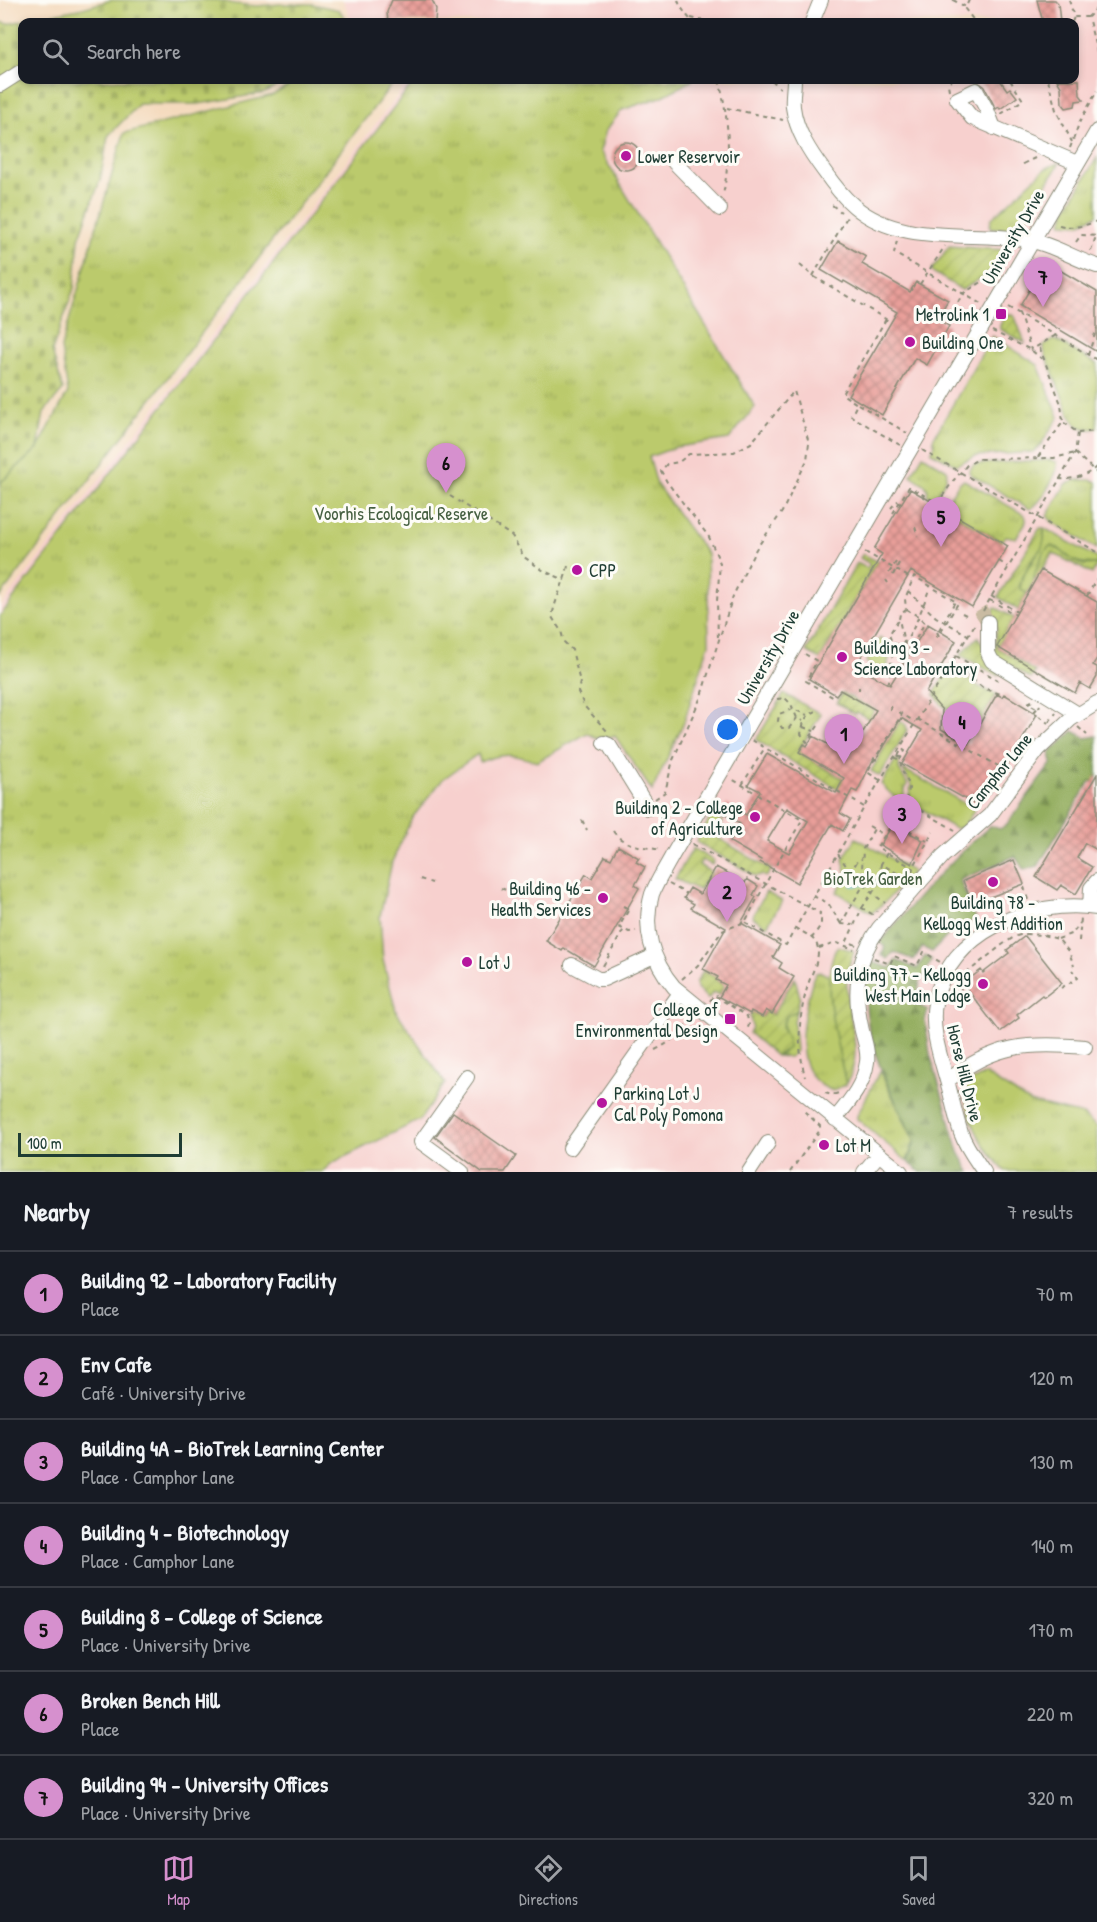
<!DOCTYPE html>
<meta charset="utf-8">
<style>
:root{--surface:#171b24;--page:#242831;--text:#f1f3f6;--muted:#9ea1a6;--line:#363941;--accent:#d690ce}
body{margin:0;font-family:"Patrick Hand",sans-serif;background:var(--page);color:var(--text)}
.scale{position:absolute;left:18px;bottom:15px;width:164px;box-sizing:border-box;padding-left:6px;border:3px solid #1f3d34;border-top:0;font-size:16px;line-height:21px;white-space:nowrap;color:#1f3d34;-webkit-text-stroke:4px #fdfcf7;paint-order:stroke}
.you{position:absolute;left:728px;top:730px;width:21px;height:21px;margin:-15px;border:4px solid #fff;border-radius:50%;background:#1a73e8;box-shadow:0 0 0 9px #1a73e833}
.badge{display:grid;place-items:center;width:39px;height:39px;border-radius:50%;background:var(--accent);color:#111;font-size:20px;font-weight:700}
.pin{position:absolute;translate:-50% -50px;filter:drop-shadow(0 2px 3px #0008)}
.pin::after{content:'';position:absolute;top:32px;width:21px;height:18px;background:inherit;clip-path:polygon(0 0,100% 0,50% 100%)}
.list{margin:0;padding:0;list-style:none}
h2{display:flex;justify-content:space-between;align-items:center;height:78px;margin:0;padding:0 24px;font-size:26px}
h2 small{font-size:20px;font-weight:400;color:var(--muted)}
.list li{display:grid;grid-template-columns:39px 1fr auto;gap:18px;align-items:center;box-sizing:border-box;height:84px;padding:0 24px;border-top:2px solid var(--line)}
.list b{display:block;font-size:22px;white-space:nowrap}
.list p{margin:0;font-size:20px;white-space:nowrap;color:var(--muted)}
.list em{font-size:20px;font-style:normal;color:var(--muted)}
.icon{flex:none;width:33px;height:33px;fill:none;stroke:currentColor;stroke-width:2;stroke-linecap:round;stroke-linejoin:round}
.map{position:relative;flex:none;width:1097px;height:1172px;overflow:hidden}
.search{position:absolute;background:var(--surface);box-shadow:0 3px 9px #0003;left:18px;right:18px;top:18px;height:66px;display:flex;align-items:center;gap:15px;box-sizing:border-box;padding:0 21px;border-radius:12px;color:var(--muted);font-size:22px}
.sheet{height:666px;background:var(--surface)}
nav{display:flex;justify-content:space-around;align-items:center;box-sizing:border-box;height:84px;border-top:2px solid var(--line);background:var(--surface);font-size:16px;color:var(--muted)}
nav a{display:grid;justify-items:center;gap:3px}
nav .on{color:var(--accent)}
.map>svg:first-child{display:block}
.built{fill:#f7d0ce}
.grass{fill:url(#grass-tufts);stroke:#6d8450;stroke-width:1.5}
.forest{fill:url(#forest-firs);stroke:#5a764a;stroke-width:1.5}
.cemetery{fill:url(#cemetery-stones);stroke:#6d8450;stroke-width:1.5}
.park{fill:#bbca6c;stroke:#6d8450;stroke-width:1.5}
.garden{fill:url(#garden-furrows);stroke:#6d8450;stroke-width:1.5}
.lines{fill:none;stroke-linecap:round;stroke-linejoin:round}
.stream{stroke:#60bfde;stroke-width:3}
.building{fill:url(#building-cross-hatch);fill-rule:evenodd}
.minor-tunnel{stroke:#c9bba2;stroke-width:14;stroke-dasharray:14 7;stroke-linecap:butt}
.minor-casing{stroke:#8a8c78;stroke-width:16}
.path{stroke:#8a8c78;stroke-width:2;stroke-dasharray:4.5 4.5;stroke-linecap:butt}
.minor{stroke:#fff;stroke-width:14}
.path-bridge{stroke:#8a8c78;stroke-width:2;stroke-dasharray:4.5 4.5;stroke-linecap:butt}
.poi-dot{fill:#b5179e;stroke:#fdfcf7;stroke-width:2}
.labels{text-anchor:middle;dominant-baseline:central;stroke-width:6;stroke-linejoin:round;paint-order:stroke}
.poi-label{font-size:18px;fill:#1f3d34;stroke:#fdfcf7;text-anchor:start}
.street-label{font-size:18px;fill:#1f3d34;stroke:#fdfcf7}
.park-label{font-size:18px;fill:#466042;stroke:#fdfcf7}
</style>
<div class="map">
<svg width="1097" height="1172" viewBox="0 0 1097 1172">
<defs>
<pattern id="grass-tufts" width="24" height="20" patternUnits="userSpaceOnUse" patternTransform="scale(1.5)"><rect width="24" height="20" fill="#bbca6c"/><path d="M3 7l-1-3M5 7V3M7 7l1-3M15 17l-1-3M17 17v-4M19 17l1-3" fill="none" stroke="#a0ae5e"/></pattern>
<pattern id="forest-firs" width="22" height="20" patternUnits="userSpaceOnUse" patternTransform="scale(1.5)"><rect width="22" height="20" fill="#94ae60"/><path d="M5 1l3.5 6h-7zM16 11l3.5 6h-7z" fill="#788f50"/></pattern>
<pattern id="cemetery-stones" width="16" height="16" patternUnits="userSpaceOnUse" patternTransform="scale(1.5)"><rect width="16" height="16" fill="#bbca6c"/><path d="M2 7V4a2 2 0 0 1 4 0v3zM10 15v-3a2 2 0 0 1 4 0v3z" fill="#a0ae5e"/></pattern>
<pattern id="garden-furrows" width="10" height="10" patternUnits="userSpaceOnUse" patternTransform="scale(1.5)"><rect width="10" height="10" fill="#bbca6c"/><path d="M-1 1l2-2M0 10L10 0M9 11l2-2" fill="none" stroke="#a0ae5e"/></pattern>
<pattern id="building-cross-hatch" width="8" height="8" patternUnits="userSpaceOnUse" patternTransform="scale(1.5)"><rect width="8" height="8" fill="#e99f9a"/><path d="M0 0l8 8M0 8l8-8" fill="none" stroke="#bc837e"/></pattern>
</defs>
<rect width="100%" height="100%" fill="#fdfcf7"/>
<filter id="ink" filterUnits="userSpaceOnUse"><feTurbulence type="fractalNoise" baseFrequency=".0167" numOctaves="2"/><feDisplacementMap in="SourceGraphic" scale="12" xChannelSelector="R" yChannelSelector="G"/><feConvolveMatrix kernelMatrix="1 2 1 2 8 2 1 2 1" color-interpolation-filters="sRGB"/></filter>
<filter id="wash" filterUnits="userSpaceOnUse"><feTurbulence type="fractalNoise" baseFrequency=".008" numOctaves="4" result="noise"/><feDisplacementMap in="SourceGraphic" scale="24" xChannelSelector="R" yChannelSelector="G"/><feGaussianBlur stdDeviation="1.35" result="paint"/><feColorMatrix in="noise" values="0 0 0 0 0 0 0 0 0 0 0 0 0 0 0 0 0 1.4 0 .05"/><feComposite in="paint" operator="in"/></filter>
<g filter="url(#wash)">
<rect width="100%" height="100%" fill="#f4dabd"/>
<path class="built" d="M343,0H1097V1172H0V608L410,80H1074V22H352Z"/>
<path class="grass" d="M298,80H395L0,597V483L38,448L68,392L61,348L124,133L273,95Z
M415,80H693L661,97L622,110L606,130L600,151L755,407L729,439L676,447L649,457L657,485L707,554L709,644L684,722L652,791L615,736L597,738L587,733L537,762C514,754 503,752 480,762L478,754L443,779L412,818L392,862L380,916L383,960L396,1011L445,1083L420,1120L332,1163L322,1172H0V616Z
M1097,158V215L1079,224L1062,223L1066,209Z
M1060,162L1027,218L1023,220L1013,229L990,228L991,219L1045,169Z
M992,336L1038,365L1059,417L1040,446L1034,452L975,456L956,465L931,452L935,445L933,439Z
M1053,340H1056L1097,364V428C1083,432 1075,426 1069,414L1044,351V346Z
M923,455L947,470L946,479L934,500L927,495L928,490L925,485L911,475Z
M1051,460L1057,462C1060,471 1040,505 1030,509L971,475L969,472L973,465L977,464Z
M964,480L1023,514L1026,518V522L1016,538L1006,536L1001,541L943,508L959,483Z
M1077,480H1092L1097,482V549L1052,522L1047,516L1066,484Z
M1044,528L1097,558V564C1079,564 1071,562 1058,548L1043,553C1038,568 1035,580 1027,594L1020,588C1023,565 1047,552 1044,528Z
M880,638L893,647L888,662V674L866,662Z
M900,721L906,725L907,730L880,776L871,771Z
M896,759L899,762V769L907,784L902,800L892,795L881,784Z
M903,769L975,809L968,820L961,828H954L908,801L911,785Z
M766,892L782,901L767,926L752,917Z
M821,972L829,976L832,1014L846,1084L833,1091C786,1075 804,1012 813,978L816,973Z
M790,1012H796L794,1022L796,1051L790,1057L776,1056L783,1053L788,1040C781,1028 781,1022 790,1012Z
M880,1071L914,1141L907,1161L857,1119V1116Z
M985,1074L1029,1102L1083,1115L1097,1127V1172L1005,1171C987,1153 971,1128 966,1102C965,1096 967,1089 968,1083Z"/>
<path class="forest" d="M1073,731L1086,738L1097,736V783L1090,781L1038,866L1024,870L1015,856L960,880L976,919L950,933L932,952L922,947L914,960L894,952L888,959L881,955L885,947L880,943C914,901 949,861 990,826L1000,829L1007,824L1052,763L1050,753Z
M925,956L932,960L920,982L915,1004L928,1010L925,1020L930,1054L959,1152L970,1172H921L908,1162L915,1141C886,1081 855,1031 869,961L890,968L896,960L917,969Z"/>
<path class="cemetery" d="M111,0H217L235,4L257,6L281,4H312L339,10L348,22H22V80H286L265,93L198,104H139L108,136L100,180L79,239L74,288L52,351L63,390L44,412L38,448L0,483V22L7,24L83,8Z"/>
<path class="park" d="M856,838L912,871V873L888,899L872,913L837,892L847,875L843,859Z"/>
<path class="garden" d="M949,246L1005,250L1007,254L999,267L962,290L931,271Z
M1010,314L1015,317L1025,343L1000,329V325L1006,315Z
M1040,528H1044V540L1042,547L1028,566L1020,583V588L1027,594L1018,610L998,597Z
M1050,546C1062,547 1069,561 1081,564C1086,565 1092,564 1097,564L1092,574L1053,553L1036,579L1034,576L1043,553Z
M863,554L886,566L875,565L820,659L806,651L857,563L867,568L870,564L860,558Z
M995,607L1014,618L997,647L1035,672L1031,679L994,655L997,627L991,615Z
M978,637L999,673L998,676L960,655Z
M950,666C967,676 977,689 996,694L979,725L943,706L934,694Z
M842,693L874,710L869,719L857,712L855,714L837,703Z
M784,694L821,714L798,752L843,779L838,789L756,740Z
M712,815L723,822L715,836L771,870L766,877L761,875L755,876L696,842Z
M693,848L714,861L712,865L702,860L699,865L711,872L699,890L675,879Z
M838,946L854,951C851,960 847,968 847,978C844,1014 867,1050 846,1084C839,1050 817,976 838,946Z
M703,971L717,978L716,980L724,986L719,995L713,992L708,999L697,988L696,983Z
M795,978L800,997L796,1012C787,1013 783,1019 782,1028L788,1040V1048L776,1056L749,1033L752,1027L750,1016L752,1012L762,1017L766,1011L773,1015Z"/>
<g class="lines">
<path class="stream" d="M852,885L880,882"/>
</g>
<g id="blocks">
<path class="building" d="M392,0H432L436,9L435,22H388L387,12Z
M1037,0H1055L1058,3L1060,22H1043Z
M975,80H1000L1007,90L1010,88L1017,97L1000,109L999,107L996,109L984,86Z
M1057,80H1079L1080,95L1084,100L1076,101L1075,106L1066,108L1062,103L1061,87Z
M612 156a14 14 0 1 1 28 0a14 14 0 1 1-28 0Z
M838,241L866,257L862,264L910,292L916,282L948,300L937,319L949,326L927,365L915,358L882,415L848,395L897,312L844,281L843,283L821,270Z
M1046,262L1097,292V352L1020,306L1038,275L1034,273L1040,263L1044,265Z
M910,489L1008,546L972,607L911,571L856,666L890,685L928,624L956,641L926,692L942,710L941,729L968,744L997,694L1002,697L1004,694L1037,714L1001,777L995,774L976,805L902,764L922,730L901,718L876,760L874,758L857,792L852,790L840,813L850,819L843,831L832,824L797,883L760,862L761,860L730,842L740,824L722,813L727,804L746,815L760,791L748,785L767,754L836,793L844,778L799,752L804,744L807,746L813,736L849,756L876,710L840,690L836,695L809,679L882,554L874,549ZM787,808L808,821L789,853L767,841Z
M1041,570L1097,602V658L1093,665L1097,667V677L1090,689L1080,683L1075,693L997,647Z
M1097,774V850L1085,843L1077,858L1092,867L1076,894L1061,885L1057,890L1036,877Z
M893,824L923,840L912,864L880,845Z
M618,846L639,858L636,862L645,867L635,885L639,888L594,966L564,948L562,951L546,941L586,874L592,878L605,856L611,859Z
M1014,860L1024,884L972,904L963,881Z
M716,867L745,883L747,879L758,886L753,895L756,897L741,923L780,945L773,957L782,963L779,968L794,977L772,1014L766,1010L762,1017L751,1011L750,1014L719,997L726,985L716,980L718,977L703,969L726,928L691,908L694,904L684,898L690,888L700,894Z
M1025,936L1062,983L1044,997L1042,995L1017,1015L1019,1018L1000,1032L963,984L981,970L983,973L1009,953L1007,950Z
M453,1112L516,1156L505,1172H482L435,1137Z"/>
</g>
</g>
<g filter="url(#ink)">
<use href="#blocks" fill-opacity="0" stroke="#8a8c78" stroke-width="1.5"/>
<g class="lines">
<path class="minor-tunnel" d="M980,609L988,622"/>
<defs>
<path id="minor" d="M812,22L821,0
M794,80C794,88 792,98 793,107C796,131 810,152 824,171C833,184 842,196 854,206C902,247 971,230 1029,240C1052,244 1074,259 1097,266
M0,85L22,71
M994,128L987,110L976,90L957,99L972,118L1077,163
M674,162L720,209
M988,622V653L992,661L1078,714
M604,743L609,745L648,808
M1090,907L1091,888L1097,881
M572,965L598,979H604L654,956
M947,1081C994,1044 1028,1042 1085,1047
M835,1119C849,1102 864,1085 867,1062C869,1050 863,1038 861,1026C853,990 857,958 879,928L943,856L990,815L1038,750L1071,719L1097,703
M570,1148L680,993
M462,1172L421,1142L467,1077
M749,1172L768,1143
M864,1172L879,1154
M901,1172L674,987C652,961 642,928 652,894C657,881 665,869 672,856L1097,131
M984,1172C976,1160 966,1147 961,1133C956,1119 953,1103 949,1088C942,1061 930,1031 935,1003C948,932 1032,898 1097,908"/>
</defs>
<use href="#minor" class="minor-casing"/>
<path class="path" d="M678,0L680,6L692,22
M953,0L966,7
M969,0L965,9L975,22
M1069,0L1074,17H1088
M1097,8L1088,17L1097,52
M691,18L708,22
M1072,22L1074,17
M719,80C729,118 731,156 723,195
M772,80L780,88
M1048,80L1056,110L1072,142
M949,90L948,84L952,80
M727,108L783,120
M1001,114L1023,100L1010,80
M1070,148L1080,121L1097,91
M1023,164L1035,158
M832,205L841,212
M1059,225C1073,229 1084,226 1097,221
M897,241L894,253L981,304
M1076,242L1081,235L1097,236
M1091,251L1096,236
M800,265L813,276L889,321
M813,276L847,217
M920,284L945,246
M1008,307L1097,360
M942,313L955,309
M1019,313L1031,350L1056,335
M886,319L842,394L857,404L851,416L900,445
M972,319L955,309L962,294L1000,271
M992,331L1031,350L1042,359
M1088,355L1097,328
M858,404L907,433
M1078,433L1097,431
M922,450L1097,552
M1075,453L1097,473
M1038,457L1063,422L1061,404L1039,346
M1059,479C1072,480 1088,476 1097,466
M450,496L512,536L524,557L544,571L565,580
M937,504L953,481L967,465L979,459L1054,458L1075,453
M891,508L897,501
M893,513L909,487L938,503
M915,527L918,536
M865,552L912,579
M999,561L1008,567
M568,566C564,584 555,599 552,617L561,631L564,642L572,650L580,682L578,692L585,707L608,732
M893,575L899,563
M886,580L888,583
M908,591L936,617L968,635
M991,596L1017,612
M1087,596L1097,578
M990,600L1016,615
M906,609L918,616L927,625
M983,611L1075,453L1078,433L1063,422
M962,613L968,616
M941,631L960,600
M937,632L939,636
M936,635L937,638
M898,645L892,642L889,635L898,620
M912,651L904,643L899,619L900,614L906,609L905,599L914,576L958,603
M805,654L817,661L806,681L836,699
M843,654L844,658
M908,654L925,622
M956,656L998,680
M950,664L963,671L983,688L1003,695
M888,684C892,674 889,662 894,651C897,646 900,646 904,643C912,636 927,597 930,586
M859,687V690
M777,699L785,698L791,704L797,718L803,721
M1032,701L1028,703L1038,709L1040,705
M890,706L891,710
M899,712L915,722
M1039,716L1048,723
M797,718L789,728H782L778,721L779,714L793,709L807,715
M917,719L1007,771
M1049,722L1056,713
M818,726L807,742L801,734C805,717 804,717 820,709
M803,727L814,731
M1078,727L1087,735
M752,740L864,807
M898,756L902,749L905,751L900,759
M894,757L901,761C899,771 909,778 909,788C908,805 886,832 877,847L913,868
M880,780L867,772L902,714
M742,785L764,749
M989,794L999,778
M655,799L665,792L673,760L700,699L733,596L756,549L782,512L807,460L809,443L794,391L751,443L734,452L689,454L679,462L667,464L661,471L667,482L709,537L720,563L717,601L718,639
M905,801L955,830
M716,802L737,814
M582,820L587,830
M893,821L927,841
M613,831C624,847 643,846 661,850
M692,844L820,913L819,919L821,920V925L812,938
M887,853L881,864L907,879
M838,854L849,870L853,868L858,860L862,859
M912,872L913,868L933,832
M420,879L432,883
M669,884L687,894
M864,884L872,893L885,903
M1024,887L1028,900
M501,888L513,893
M813,896L828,903L841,924
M623,906L629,909L619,927L629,932L636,931
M862,908L877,886L881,864
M745,922L786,945L866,804L975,624
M841,924L864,884L862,870L863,849L874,829
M841,924L853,925
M795,928C804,933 817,938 818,949C819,961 811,974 808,985C798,1018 797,1043 805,1077
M1058,939L1073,933L1080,923
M1079,941L1081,918
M856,945L847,941L862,908L872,914L877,911
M819,948L837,943L854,949
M874,958L890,964L894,956L917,966L924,952L940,962
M603,966L624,929
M682,979L698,965L722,931L745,922L773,870L802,820L730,778
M1061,988L1078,978L1072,970
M710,1001L714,995L747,1016L749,1025L747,1030
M963,1007L959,997L963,976L1002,945L1014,937L1023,934L1043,935L1058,939L1069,952L1074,966
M655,1050C672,1042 681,1032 692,1016
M825,1093L832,1095L839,1093
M790,1172L820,1130V1126L804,1111L805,1109"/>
<use href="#minor" class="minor"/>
<path class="path-bridge" d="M897,501L902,503
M889,573L896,562
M939,630L957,598
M1034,712L1039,706
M898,756L905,760
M869,826L886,836"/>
</g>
</g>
<g class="poi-dot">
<circle cx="626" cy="156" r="6"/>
<rect x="995" y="308" width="12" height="12" rx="3"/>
<circle cx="910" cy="342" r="6"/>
<circle cx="577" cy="570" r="6"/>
<circle cx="842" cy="657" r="6"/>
<circle cx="755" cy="817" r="6"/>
<circle cx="993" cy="882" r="6"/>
<circle cx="603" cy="898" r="6"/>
<circle cx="467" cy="962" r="6"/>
<circle cx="983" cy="984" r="6"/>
<rect x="724" y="1013" width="12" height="12" rx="3"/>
<circle cx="602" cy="1103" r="6"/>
<circle cx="824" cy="1145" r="6"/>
</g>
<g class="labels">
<g class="poi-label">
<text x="638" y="156">Lower Reservoir</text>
<text x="989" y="314" text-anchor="end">Metrolink 1</text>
<text x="922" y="342">Building One</text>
<text x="589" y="570">CPP</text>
<text x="854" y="647">Building 3 -<tspan x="854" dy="21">Science Laboratory</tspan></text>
<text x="743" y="807" text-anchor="end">Building 2 - College<tspan x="743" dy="21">of Agriculture</tspan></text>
<text x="591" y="888" text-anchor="end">Building 46 -<tspan x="591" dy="21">Health Services</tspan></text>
<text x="993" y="902" text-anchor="middle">Building 78 -<tspan x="993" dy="21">Kellogg West Addition</tspan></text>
<text x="479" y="962">Lot J</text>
<text x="971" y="974" text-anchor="end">Building 77 - Kellogg<tspan x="971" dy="21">West Main Lodge</tspan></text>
<text x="718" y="1009" text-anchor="end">College of<tspan x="718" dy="21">Environmental Design</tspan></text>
<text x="614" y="1093">Parking Lot J<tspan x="614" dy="21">Cal Poly Pomona</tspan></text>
<text x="836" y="1145">Lot M</text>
</g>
<g class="street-label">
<text transform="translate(1013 237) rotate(-60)">University Drive</text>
<text transform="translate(768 657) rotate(-60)">University Drive</text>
<text transform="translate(999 771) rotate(-51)">Camphor Lane</text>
<text transform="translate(965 1073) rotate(76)">Horse Hill Drive</text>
</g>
<g class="park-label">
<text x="401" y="513">Voorhis Ecological Reserve</text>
<text x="873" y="878">BioTrek Garden</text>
</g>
</g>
</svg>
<div class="scale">100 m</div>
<div class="you"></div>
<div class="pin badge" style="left:844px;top:764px">1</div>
<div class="pin badge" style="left:727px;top:922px">2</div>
<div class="pin badge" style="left:902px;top:844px">3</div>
<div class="pin badge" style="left:962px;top:752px">4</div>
<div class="pin badge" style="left:941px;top:547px">5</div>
<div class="pin badge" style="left:446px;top:493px">6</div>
<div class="pin badge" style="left:1043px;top:307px">7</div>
<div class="search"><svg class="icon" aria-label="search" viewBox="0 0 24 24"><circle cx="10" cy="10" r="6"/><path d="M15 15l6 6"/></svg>Search here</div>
</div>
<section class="sheet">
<h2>Nearby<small>7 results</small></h2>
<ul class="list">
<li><span class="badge">1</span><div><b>Building 92 - Laboratory Facility</b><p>Place</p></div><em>70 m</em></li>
<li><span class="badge">2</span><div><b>Env Cafe</b><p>Café · University Drive</p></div><em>120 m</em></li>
<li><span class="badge">3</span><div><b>Building 4A - BioTrek Learning Center</b><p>Place · Camphor Lane</p></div><em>130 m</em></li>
<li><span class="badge">4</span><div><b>Building 4 - Biotechnology</b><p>Place · Camphor Lane</p></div><em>140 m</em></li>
<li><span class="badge">5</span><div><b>Building 8 - College of Science</b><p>Place · University Drive</p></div><em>170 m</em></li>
<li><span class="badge">6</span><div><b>Broken Bench Hill</b><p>Place</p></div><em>220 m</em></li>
<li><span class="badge">7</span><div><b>Building 94 - University Offices</b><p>Place · University Drive</p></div><em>320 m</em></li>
</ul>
</section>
<nav>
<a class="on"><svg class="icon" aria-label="map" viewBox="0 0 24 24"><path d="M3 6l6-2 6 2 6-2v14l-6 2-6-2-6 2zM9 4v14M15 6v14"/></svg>Map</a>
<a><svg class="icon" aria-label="directions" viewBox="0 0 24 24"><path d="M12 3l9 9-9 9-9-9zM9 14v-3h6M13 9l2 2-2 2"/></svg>Directions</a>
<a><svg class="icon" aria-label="saved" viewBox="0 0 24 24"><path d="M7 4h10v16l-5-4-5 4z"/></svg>Saved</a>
</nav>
